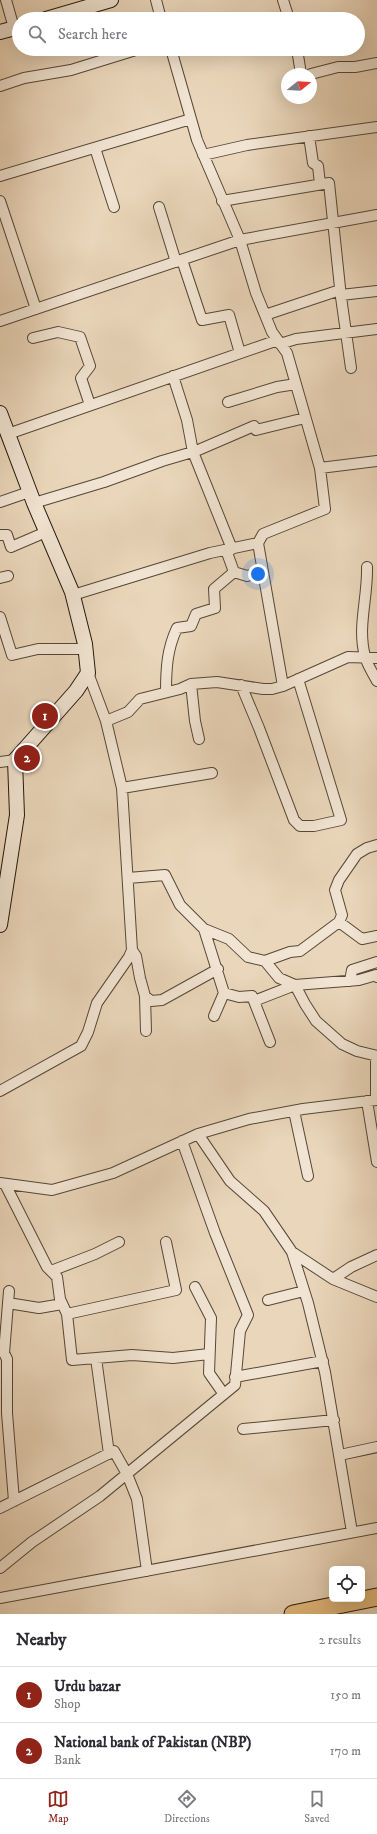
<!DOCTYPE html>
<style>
:root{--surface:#fff;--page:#f7f7f7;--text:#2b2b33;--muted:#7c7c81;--line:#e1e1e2;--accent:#8f2418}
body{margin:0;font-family:"IM FELL DW Pica",serif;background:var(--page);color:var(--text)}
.controls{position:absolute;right:12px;bottom:12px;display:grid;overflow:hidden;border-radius:6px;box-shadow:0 4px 16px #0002}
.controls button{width:36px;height:36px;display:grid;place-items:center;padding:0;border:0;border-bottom:1px solid var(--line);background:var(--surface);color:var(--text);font:20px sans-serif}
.compass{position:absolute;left:281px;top:68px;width:36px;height:36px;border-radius:50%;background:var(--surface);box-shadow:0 4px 16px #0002;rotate:72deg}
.you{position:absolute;left:258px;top:574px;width:14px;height:14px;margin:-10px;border:3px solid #fff;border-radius:50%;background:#1a73e8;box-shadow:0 0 0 6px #1a73e833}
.badge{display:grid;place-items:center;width:26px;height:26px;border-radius:50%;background:var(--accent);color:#fff;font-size:13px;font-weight:700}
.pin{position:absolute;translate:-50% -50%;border:2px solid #fff;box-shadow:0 1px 4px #0006}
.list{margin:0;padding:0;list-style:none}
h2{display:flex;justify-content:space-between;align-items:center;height:52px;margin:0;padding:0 16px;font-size:17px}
h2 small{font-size:13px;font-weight:400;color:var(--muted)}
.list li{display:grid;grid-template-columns:26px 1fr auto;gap:12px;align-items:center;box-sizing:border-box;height:56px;padding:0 16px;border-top:1px solid var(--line)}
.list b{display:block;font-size:15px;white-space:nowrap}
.list p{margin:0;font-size:13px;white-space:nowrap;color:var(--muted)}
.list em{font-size:13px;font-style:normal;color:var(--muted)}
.icon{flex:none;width:22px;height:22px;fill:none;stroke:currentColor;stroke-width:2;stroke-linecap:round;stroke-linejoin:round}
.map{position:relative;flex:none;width:377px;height:1614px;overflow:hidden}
.search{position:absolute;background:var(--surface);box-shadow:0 4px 16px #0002;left:12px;right:12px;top:12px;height:44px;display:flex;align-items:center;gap:10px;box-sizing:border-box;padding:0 14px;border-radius:22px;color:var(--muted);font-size:15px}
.sheet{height:164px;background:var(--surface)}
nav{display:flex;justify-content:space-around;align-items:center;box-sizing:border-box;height:56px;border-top:1px solid var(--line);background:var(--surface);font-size:11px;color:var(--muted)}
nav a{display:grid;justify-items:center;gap:2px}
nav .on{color:var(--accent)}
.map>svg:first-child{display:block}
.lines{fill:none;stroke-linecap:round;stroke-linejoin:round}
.minor-casing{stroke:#554738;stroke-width:12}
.secondary-casing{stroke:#23170d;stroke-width:16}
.trunk-casing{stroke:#23170d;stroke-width:19}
.minor{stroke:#f1e4d2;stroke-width:10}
.secondary{stroke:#f1e4d2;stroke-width:14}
.trunk{stroke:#e5bb7d;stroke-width:17}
</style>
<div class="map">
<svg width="377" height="1614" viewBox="0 0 377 1614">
<rect width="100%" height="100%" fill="#ead6ba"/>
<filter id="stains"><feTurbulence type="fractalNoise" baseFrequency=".005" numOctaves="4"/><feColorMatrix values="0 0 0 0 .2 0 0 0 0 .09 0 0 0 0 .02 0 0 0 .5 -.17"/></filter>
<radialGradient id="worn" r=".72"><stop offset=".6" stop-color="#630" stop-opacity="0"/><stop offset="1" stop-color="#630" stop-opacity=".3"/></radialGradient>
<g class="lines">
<defs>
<path id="minor" d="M6,0L14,28
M156,0L161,19
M283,0L289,19
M171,49L197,140L240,240L256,293L272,332L287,353L320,468L325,509L263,534L258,543L283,686
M297,49L301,74
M311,74L338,67H355L377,63
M0,86L24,78L71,70L139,49
M309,136L313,163L318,166L320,184
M95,148L114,207
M203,155L247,145L377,127
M0,176L191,119
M0,201L36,309
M222,201L329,183L341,297L351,368
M159,207L176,262
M182,260L202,320L229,315L240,353
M341,295L377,291
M265,315L340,290
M0,321L240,240L377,215
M33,338L58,332L80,337L90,366L81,378L90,405
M280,344L296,339L377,329
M173,376L187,420L193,452L232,549
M228,402L277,387L296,384
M8,434L278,340
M320,468L377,461
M0,502L29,492
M34,503L104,482L162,461L196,451L254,426L256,430L305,418
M0,535H7L11,547L46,532
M367,567C368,597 357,627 365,656C367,665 373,673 377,681
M234,572L247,576L262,572
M0,578L8,576
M73,595L210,553L258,543
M0,617L12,655L38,649H86
M191,684L195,721L199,739
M241,685L259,728L294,820L300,826H314L341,820L298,679
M166,692C166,669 167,649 177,628L191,626L196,614L215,608L214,589L234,572L226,550
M106,721L128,712L140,699L180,689L191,684L217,682L263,689H272L283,686L348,657L377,658
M0,762L15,760
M122,788L212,773
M128,878L165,875L180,905L204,929L229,939L248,957L265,961L279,978L295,985L305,1004L316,1021L342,1044L357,1051L377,1056
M339,922L342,915L335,890L339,880L357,854L367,848L377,845
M204,929L224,993L214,1016
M132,950L136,956L140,978L145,996L146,1031
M265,961L290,952L300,951L339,922L362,939L377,936
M350,981L352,970L377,962
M224,993L239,997L252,996L270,1042
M145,996L151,1001L162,1000L218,969
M254,1001L295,985L359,980L376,975L377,977
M0,1091L81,1046L88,1032L97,1003L129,957L132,950L122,788L106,721L88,673
M376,1100V1056
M367,1101L377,1162
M294,1111L308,1176
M198,1134L230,1181L264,1211L292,1252L308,1303L325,1372L352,1532
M0,1183L52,1190L113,1173L198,1134L249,1119L303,1109L377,1100
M5,1184L47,1267L57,1277L60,1299L67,1314L72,1360L132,1355L173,1358L209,1354
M292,1252L333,1279L377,1297
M51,1271L95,1254L119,1242
M333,1279L351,1267L377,1255
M195,1287L211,1318L209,1373L223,1393
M9,1291L4,1353L7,1359V1413L14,1501
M268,1300L304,1291
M8,1303L39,1308L62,1304
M67,1314L176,1290L166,1242
M96,1358L109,1454
M235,1377L323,1361
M243,1429L334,1420
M340,1455L377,1447
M0,1508L114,1451L127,1474L137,1499L147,1571
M0,1568L32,1542L100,1496L235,1385L240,1331L248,1315L215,1233L182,1141
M0,1598L377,1528"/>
<path id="secondary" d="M46,19L111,0
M0,32L19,27
M0,413L34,503L72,592L85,644L88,673L76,691L15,760L17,815L0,925"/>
<path id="trunk" d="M293,1614L377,1597"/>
</defs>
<use href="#minor" class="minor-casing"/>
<use href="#secondary" class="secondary-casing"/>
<use href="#trunk" class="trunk-casing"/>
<use href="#minor" class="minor"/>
<use href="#secondary" class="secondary"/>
<use href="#trunk" class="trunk"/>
</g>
<rect width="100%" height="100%" filter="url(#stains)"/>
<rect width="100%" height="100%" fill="url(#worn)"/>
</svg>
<div class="controls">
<button><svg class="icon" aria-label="locate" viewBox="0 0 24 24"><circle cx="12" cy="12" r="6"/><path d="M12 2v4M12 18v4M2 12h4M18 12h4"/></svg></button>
</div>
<svg class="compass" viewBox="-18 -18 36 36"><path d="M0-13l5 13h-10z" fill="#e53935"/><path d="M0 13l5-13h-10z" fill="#7c7c81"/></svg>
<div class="you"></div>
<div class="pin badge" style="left:45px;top:716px">1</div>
<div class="pin badge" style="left:27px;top:758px">2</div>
<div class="search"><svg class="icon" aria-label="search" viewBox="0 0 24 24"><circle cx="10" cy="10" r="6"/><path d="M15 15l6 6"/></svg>Search here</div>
</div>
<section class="sheet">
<h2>Nearby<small>2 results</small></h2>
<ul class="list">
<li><span class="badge">1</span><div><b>Urdu bazar</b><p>Shop</p></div><em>150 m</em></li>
<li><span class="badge">2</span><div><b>National bank of Pakistan (NBP)</b><p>Bank</p></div><em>170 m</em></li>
</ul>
</section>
<nav>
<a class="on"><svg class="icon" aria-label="map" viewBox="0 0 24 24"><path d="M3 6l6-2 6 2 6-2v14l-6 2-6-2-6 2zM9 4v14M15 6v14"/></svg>Map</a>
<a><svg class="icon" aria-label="directions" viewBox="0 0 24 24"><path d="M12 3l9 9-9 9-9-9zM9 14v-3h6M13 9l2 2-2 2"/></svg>Directions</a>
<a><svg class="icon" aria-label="saved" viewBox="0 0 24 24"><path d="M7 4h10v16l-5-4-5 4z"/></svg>Saved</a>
</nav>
